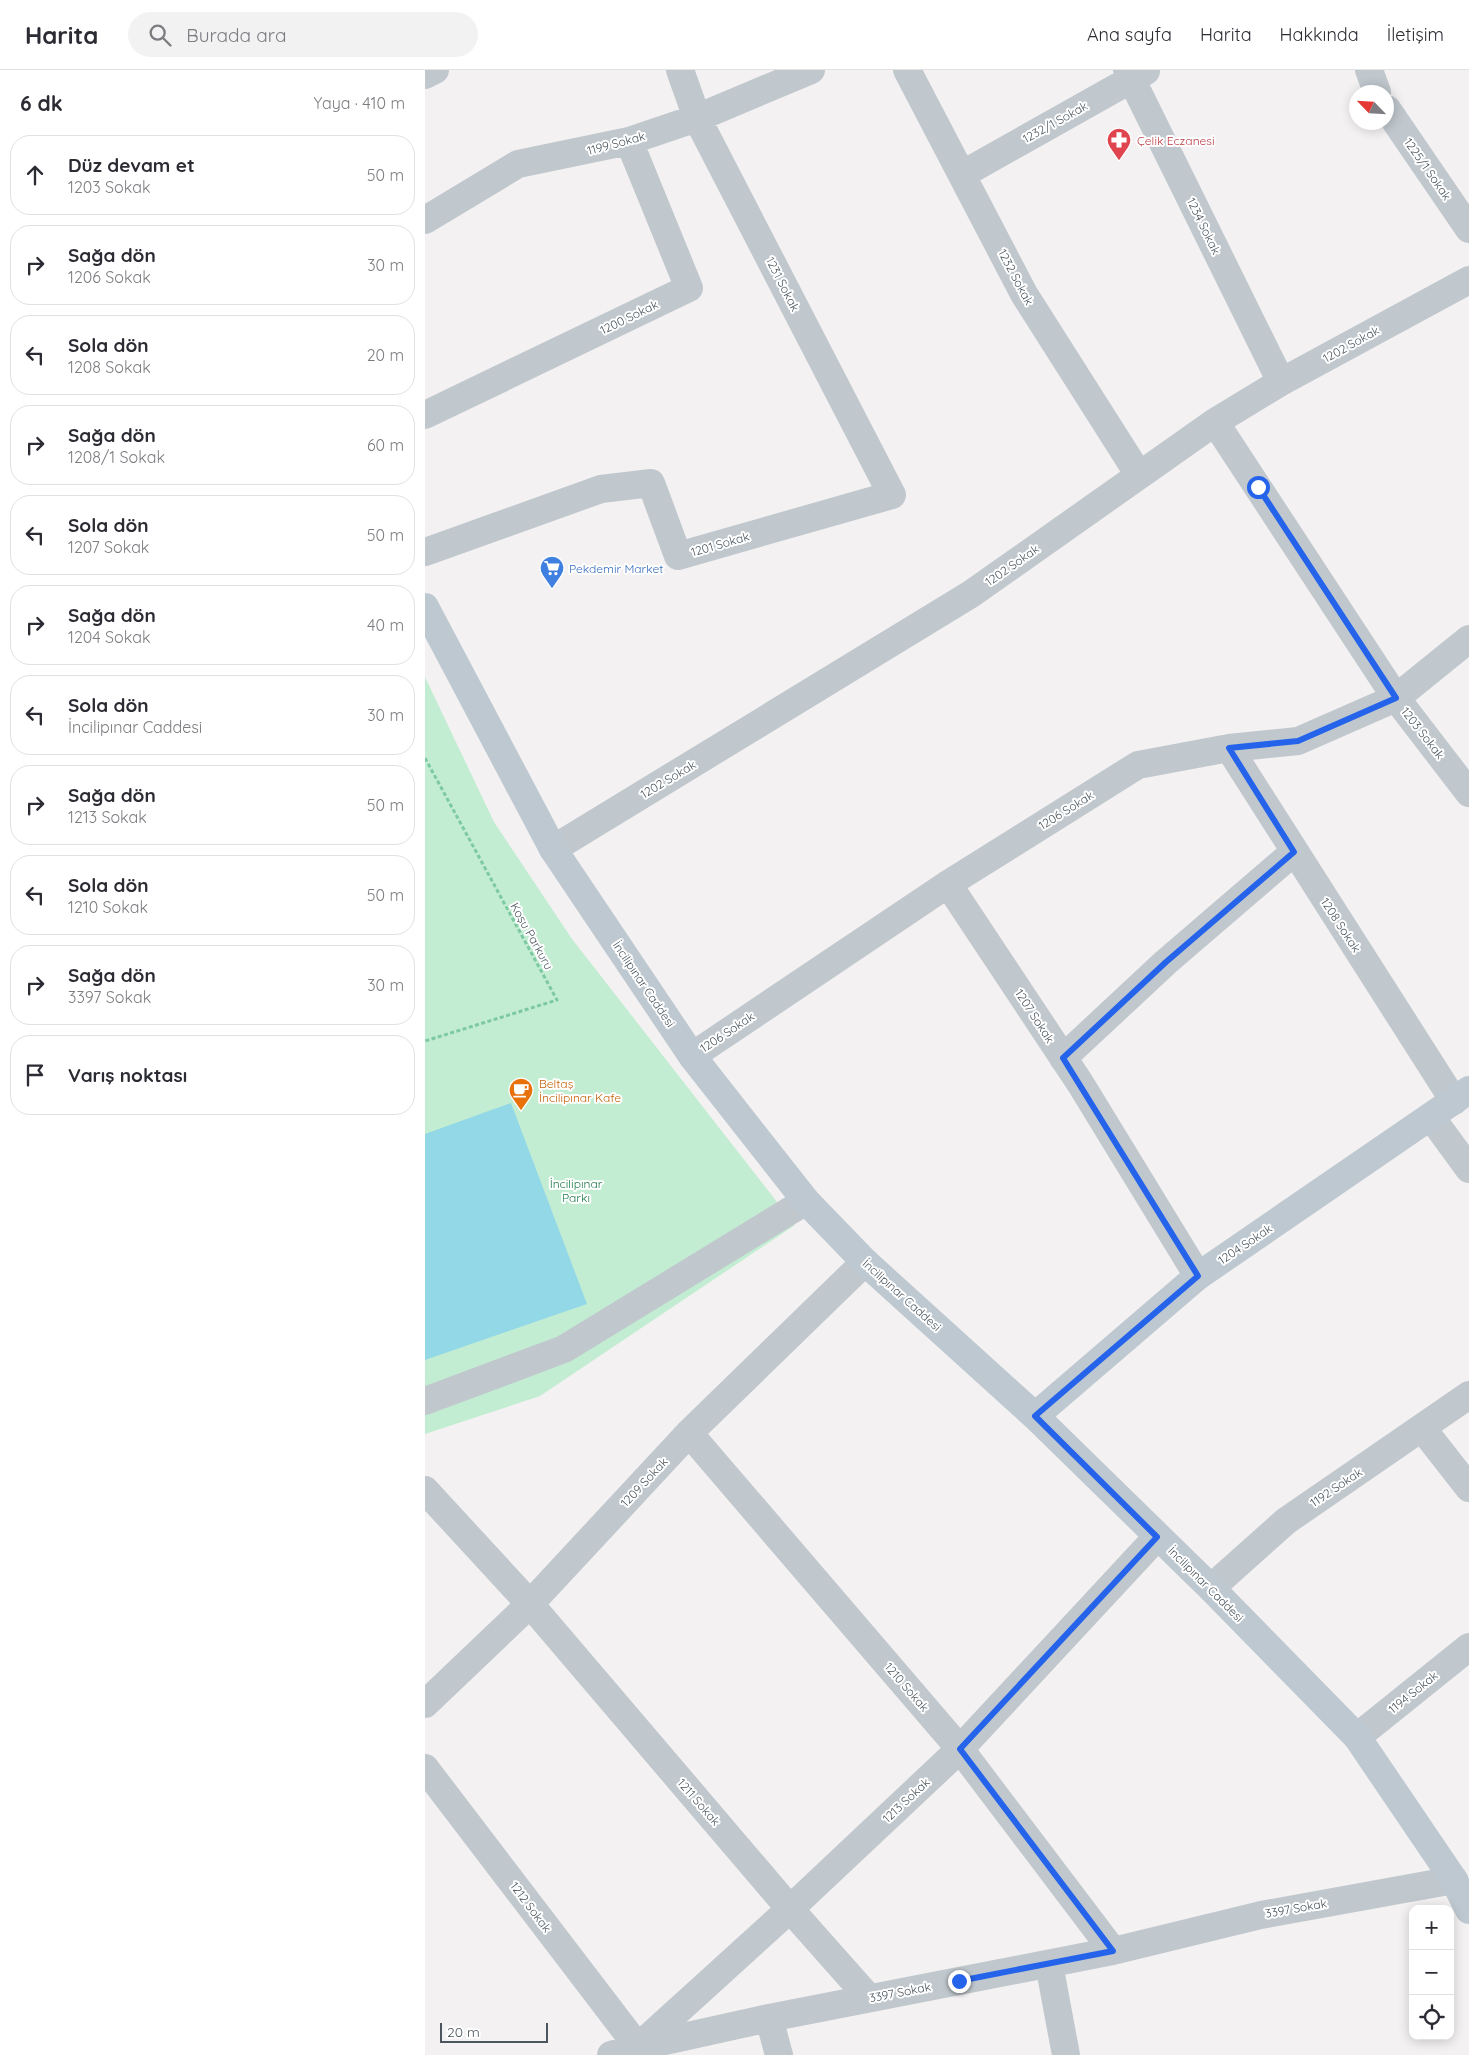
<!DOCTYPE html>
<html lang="tr">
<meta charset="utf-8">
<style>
:root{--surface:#fff;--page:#f2f2f3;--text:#2b2b33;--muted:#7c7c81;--line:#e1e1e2}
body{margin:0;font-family:Quicksand,sans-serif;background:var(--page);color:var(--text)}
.controls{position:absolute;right:15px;bottom:15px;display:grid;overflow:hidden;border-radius:10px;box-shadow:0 2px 12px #0003}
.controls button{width:45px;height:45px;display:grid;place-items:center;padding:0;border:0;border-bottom:1px solid var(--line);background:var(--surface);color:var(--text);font:25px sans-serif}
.compass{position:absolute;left:924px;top:15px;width:45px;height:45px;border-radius:50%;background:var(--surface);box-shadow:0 2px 12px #0003;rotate:295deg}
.scale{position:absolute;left:15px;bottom:12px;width:108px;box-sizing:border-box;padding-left:5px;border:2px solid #4a555d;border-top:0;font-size:14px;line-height:18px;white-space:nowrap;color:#4a555d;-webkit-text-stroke:4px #fff;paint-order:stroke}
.stop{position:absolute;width:15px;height:15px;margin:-11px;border:4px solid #2563eb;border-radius:50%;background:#fff}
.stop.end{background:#2563eb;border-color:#fff;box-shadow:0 1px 5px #0008}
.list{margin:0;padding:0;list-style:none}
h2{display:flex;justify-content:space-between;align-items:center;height:65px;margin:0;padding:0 20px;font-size:21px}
h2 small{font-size:16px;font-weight:400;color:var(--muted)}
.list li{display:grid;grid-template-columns:32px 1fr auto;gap:15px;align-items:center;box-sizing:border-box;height:80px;margin:0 10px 10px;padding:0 10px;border:1px solid var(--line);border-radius:20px}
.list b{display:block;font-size:19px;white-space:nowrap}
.list p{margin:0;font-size:16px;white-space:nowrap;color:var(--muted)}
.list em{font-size:16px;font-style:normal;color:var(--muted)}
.icon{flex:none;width:28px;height:28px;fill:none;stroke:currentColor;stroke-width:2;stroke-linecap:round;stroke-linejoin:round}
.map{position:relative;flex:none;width:1044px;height:1985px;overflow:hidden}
header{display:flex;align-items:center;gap:30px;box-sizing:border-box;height:70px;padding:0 25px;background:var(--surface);border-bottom:1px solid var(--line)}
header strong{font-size:24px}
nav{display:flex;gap:28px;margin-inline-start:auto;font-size:18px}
.search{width:350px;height:45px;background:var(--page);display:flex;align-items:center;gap:12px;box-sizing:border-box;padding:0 18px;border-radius:28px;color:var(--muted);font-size:19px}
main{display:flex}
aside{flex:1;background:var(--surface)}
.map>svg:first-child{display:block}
.green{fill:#c3edd2}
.water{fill:#93d8e7}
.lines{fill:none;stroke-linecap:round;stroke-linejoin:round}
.path{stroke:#7dc9a1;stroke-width:3;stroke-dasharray:4 2.5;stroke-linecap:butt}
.street{stroke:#c0c8ce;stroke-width:28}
.secondary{stroke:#bec8d1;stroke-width:28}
.route{stroke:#2563eb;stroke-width:6}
.labels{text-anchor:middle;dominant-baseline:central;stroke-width:4;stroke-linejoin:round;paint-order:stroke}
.street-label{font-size:12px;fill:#4a555d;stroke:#fff}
.health-label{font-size:12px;fill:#be3a42;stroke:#fff;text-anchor:start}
.shop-label{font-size:12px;fill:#366cbe;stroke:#fff;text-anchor:start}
.food-label{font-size:12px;fill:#c56008;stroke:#fff;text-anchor:start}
.park-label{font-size:12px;fill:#1e7b49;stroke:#fff}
</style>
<header>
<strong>Harita</strong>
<div class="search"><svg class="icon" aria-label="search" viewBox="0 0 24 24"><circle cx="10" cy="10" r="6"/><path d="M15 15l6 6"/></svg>Burada ara</div>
<nav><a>Ana sayfa</a><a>Harita</a><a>Hakkında</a><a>İletişim</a></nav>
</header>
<main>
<aside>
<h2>6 dk<small>Yaya · 410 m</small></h2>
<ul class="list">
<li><svg class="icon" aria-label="ahead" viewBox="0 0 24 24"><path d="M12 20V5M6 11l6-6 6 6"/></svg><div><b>Düz devam et</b><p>1203 Sokak</p></div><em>50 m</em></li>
<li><svg class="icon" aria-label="right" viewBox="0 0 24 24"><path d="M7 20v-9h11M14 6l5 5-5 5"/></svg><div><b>Sağa dön</b><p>1206 Sokak</p></div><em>30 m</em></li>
<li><svg class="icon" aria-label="left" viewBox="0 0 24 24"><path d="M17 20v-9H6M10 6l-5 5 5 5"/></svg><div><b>Sola dön</b><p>1208 Sokak</p></div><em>20 m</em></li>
<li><svg class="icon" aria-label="right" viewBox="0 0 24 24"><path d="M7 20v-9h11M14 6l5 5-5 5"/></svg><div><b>Sağa dön</b><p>1208/1 Sokak</p></div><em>60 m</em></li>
<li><svg class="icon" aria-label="left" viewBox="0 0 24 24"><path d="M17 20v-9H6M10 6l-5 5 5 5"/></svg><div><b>Sola dön</b><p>1207 Sokak</p></div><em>50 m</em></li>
<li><svg class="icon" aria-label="right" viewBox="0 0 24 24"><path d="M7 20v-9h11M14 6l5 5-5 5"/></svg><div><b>Sağa dön</b><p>1204 Sokak</p></div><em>40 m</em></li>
<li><svg class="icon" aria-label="left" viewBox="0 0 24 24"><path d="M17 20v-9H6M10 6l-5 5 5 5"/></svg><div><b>Sola dön</b><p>İncilipınar Caddesi</p></div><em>30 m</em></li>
<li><svg class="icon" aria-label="right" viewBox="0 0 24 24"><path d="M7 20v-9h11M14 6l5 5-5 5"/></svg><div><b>Sağa dön</b><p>1213 Sokak</p></div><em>50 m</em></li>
<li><svg class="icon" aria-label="left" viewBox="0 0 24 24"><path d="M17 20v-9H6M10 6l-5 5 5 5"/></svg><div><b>Sola dön</b><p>1210 Sokak</p></div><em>50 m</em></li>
<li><svg class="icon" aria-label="right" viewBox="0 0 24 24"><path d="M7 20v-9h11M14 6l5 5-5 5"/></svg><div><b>Sağa dön</b><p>3397 Sokak</p></div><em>30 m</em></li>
<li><svg class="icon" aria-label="arrive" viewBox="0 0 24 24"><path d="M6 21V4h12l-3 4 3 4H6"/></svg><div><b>Varış noktası</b></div></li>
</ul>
</aside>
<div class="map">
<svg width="1044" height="1985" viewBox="0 0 1044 1985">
<rect width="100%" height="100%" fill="#f3f1f1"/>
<path class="green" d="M0,607L69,752L147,869L370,1155L115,1326L0,1364Z"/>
<path class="water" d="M86,1033L162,1234L0,1290V1064Z"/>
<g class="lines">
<path class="path" d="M0,688L132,930L0,971"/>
<path class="street" d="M482,0L599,224L714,405
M702,0L856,312
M944,0L952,22
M0,5L10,0
M962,39L1044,159
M538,104L721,1
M0,150L93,94L204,71L272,48L386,0
M0,345L264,218L204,71
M790,352L971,628L1044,723
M0,482L176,419L226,413L253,486L467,425L272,48L255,0
M804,678L1029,1031
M128,779L546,524L790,352L856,312L1044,210
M523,814L655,1013L773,1206
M267,986L523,814L713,695L804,678L873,671L971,628L1044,569
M638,988L741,892L869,782
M1006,1047L1044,1099
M0,1331L139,1279L381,1131
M997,1358L1044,1418
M264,1363L535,1679L688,1881
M0,1420L105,1534L365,1839L444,1928
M786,1518L861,1451L1044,1325
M0,1634L105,1534L264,1363L440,1192
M932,1667L1044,1577
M0,1698L213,1977L365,1839L535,1679L732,1467
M624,1894L641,1985
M344,1948L354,1985
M186,1985L213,1977L344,1948L688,1881L836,1845L1029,1810"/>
<path class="secondary" d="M0,537L128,779L267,986L381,1131L440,1192L610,1346L786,1518L932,1667L1029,1810L1044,1840
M610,1346L773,1206L1044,1020"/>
</g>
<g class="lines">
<path class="route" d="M534,1911L688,1881L535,1679L732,1467L610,1346L773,1206L638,988L741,892L869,782L804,678L873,671L971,628L833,417"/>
</g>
<defs>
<symbol id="pharmacy-pin" viewBox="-11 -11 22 30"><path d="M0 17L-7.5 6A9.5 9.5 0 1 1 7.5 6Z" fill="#e0444e" stroke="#fff"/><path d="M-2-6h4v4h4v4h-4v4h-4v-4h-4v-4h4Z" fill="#fff"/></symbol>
<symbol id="supermarket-pin" viewBox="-11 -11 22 30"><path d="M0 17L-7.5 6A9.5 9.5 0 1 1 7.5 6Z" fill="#3f7fe0" stroke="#fff"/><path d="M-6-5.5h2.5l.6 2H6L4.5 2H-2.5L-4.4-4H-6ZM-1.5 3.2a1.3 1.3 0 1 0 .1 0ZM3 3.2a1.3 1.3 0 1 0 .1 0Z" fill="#fff"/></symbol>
<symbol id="cafe-pin" viewBox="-11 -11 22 30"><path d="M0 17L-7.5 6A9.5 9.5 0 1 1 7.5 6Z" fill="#e8710a" stroke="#fff"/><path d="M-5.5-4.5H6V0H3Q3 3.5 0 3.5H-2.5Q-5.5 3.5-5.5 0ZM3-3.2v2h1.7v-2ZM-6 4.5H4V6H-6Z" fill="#fff"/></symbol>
</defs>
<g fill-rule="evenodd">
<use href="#pharmacy-pin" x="680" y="56" width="28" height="38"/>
<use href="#supermarket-pin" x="113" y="484" width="28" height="38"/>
<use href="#cafe-pin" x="82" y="1006" width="28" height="38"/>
</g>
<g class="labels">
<g class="street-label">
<text transform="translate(630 52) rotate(-29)">1232/1 Sokak</text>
<text transform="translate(191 73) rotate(-15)">1199 Sokak</text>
<text transform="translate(1003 99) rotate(55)">1225/1 Sokak</text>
<text transform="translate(779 156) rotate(64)">1234 Sokak</text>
<text transform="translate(591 207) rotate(62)">1232 Sokak</text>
<text transform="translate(358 214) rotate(63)">1231 Sokak</text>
<text transform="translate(204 247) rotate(-26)">1200 Sokak</text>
<text transform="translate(926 274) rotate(-29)">1202 Sokak</text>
<text transform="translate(295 474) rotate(-16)">1201 Sokak</text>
<text transform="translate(587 495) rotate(-35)">1202 Sokak</text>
<text transform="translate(998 663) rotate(52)">1203 Sokak</text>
<text transform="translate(243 709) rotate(-31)">1202 Sokak</text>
<text transform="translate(641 740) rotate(-32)">1206 Sokak</text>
<text transform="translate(916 855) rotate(57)">1208 Sokak</text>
<text transform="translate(107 866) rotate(61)">Koşu Parkuru</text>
<text transform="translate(219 914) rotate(56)">İncilipınar Caddesi</text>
<text transform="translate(610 946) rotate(57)">1207 Sokak</text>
<text transform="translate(302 962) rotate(-34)">1206 Sokak</text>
<text transform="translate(820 1174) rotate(-34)">1204 Sokak</text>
<text transform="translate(477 1225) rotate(42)">İncilipınar Caddesi</text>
<text transform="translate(219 1412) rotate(-47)">1209 Sokak</text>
<text transform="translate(911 1417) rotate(-34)">1192 Sokak</text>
<text transform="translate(781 1514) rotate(45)">İncilipınar Caddesi</text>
<text transform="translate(482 1617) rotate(49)">1210 Sokak</text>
<text transform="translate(988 1622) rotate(-39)">1194 Sokak</text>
<text transform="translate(481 1730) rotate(-43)">1213 Sokak</text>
<text transform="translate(274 1732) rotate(49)">1211 Sokak</text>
<text transform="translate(106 1837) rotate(53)">1212 Sokak</text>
<text transform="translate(871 1838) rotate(-10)">3397 Sokak</text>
<text transform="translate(475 1922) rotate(-11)">3397 Sokak</text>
</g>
<g class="health-label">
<text x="712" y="70">Çelik Eczanesi</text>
</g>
<g class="shop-label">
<text x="144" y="498">Pekdemir Market</text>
</g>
<g class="food-label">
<text x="114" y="1013">Beltaş<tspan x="114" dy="14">İncilipınar Kafe</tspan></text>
</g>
<g class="park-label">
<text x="151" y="1113">İncilipınar<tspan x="151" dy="14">Parkı</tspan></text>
</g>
</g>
</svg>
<div class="controls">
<button>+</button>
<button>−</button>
<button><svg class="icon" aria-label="locate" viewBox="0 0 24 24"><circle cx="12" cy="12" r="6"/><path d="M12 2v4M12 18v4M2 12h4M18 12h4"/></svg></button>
</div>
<svg class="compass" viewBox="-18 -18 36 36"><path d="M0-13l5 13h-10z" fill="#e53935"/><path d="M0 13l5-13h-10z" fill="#7c7c81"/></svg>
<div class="scale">20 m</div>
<div class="stop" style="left:833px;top:417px"></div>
<div class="stop end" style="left:534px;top:1911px"></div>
</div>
</main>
